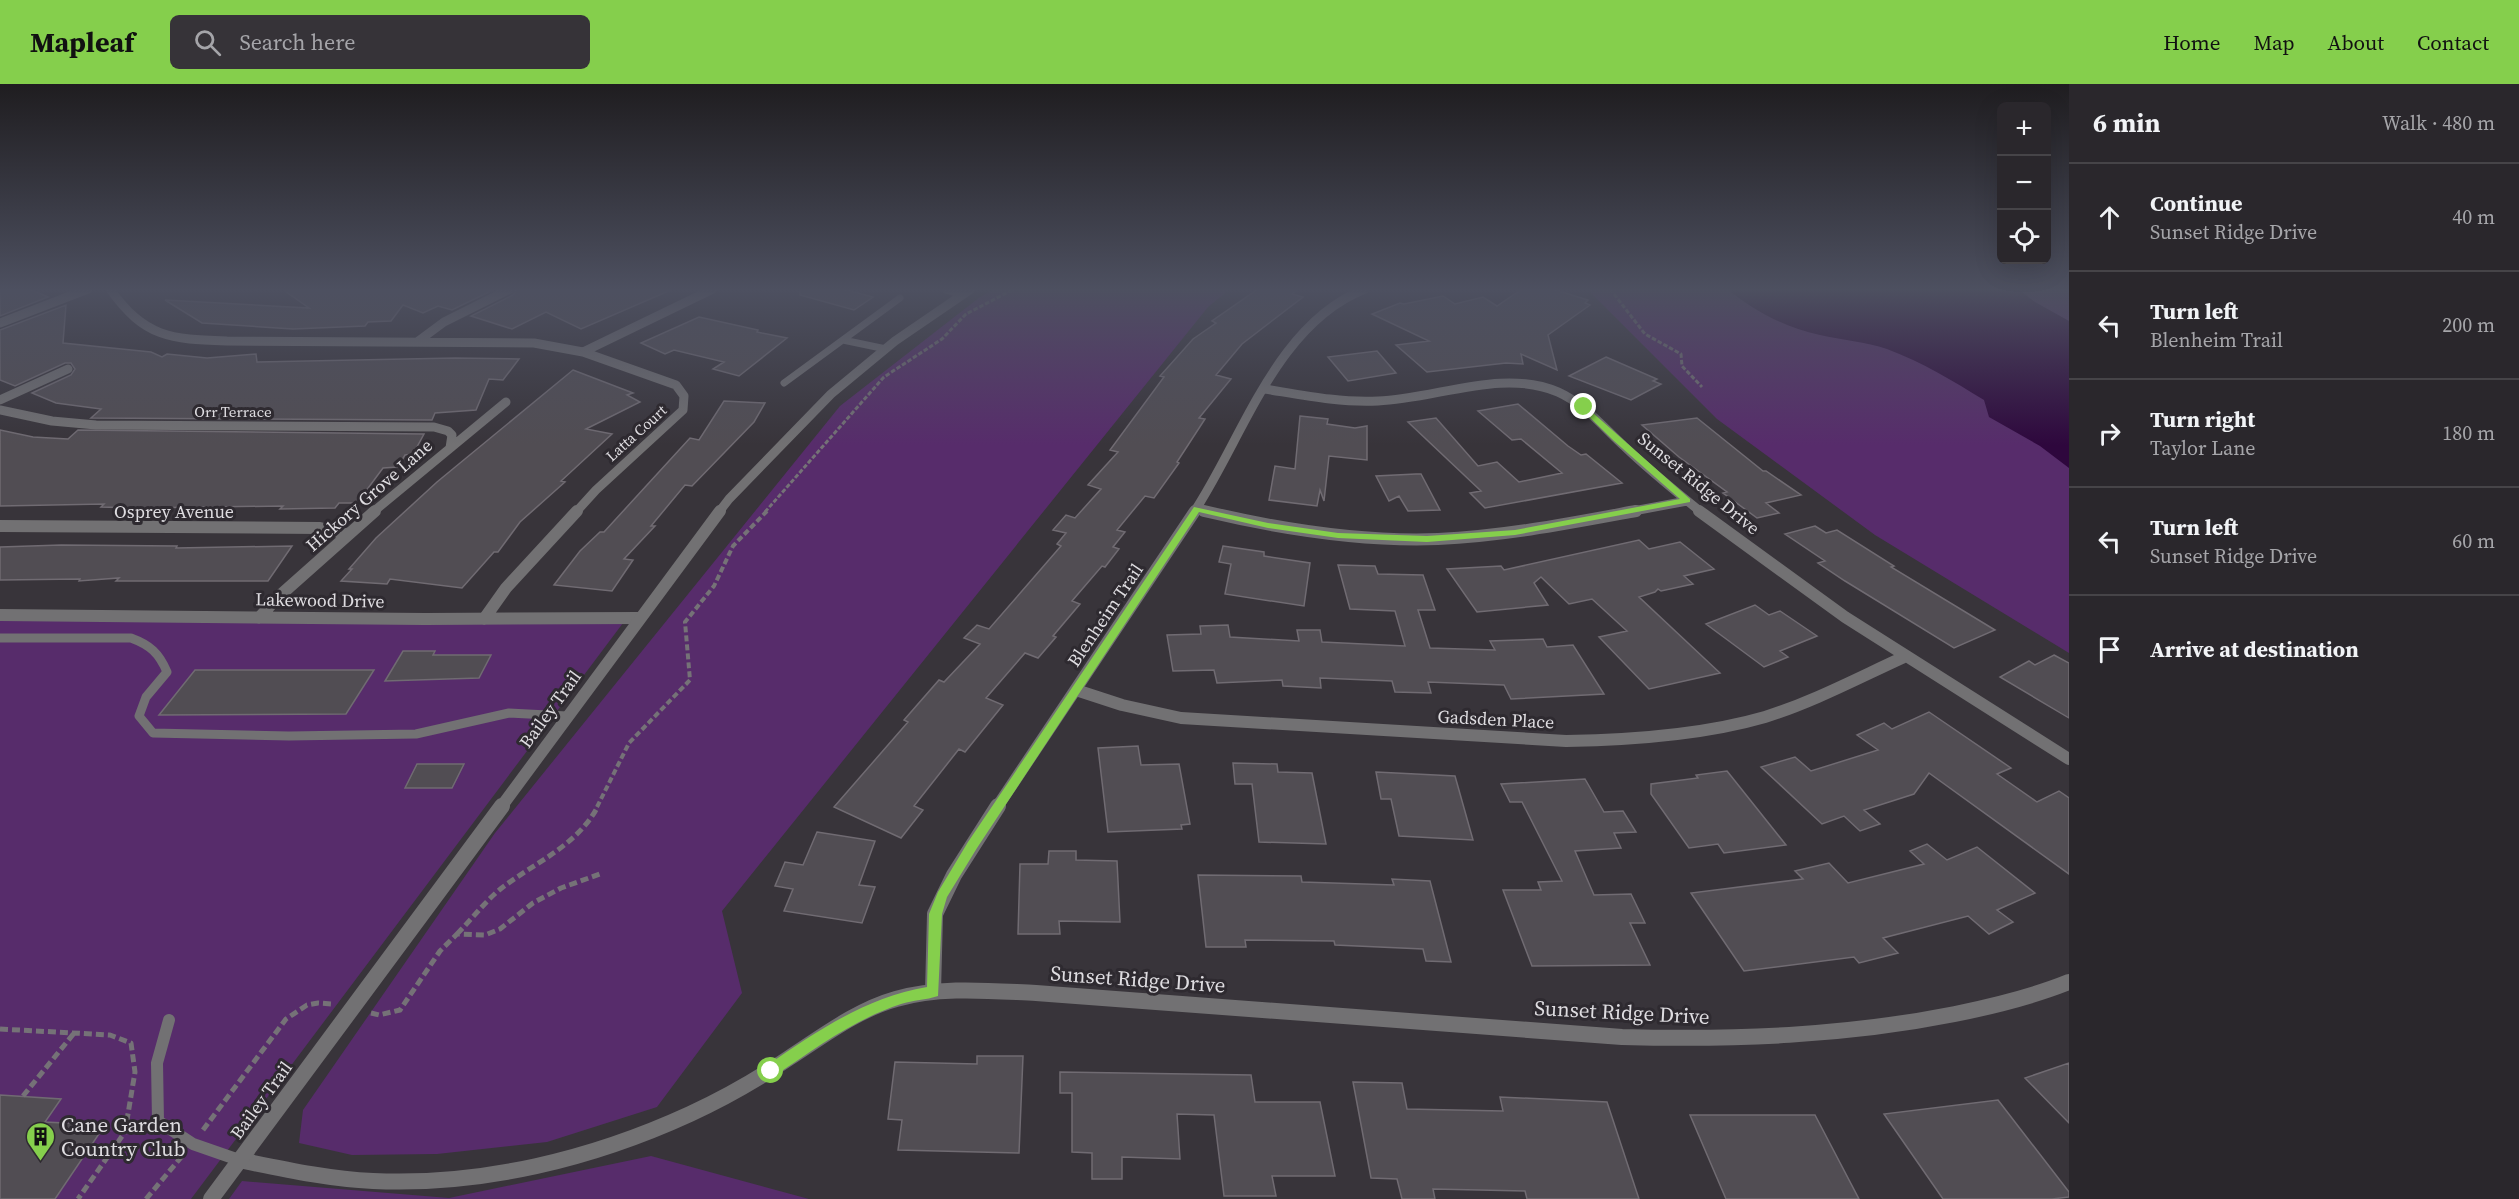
<!DOCTYPE html>
<meta charset="utf-8">
<style>
:root{--surface:#2a272c;--page:#363338;--text:#f1f3f6;--muted:#a5a5a9;--line:#464448;--accent:#85cf4c}
body{margin:0;font-family:"Source Serif 4",serif;background:var(--page);color:var(--text)}
.controls{position:absolute;right:18px;top:18px;display:grid;overflow:hidden;border-radius:9px;box-shadow:0 6px 24px #0002}
.controls button{width:54px;height:54px;display:grid;place-items:center;padding:0;border:0;border-bottom:2px solid var(--line);background:var(--surface);color:var(--text);font:30px sans-serif}
.stop{position:absolute;width:18px;height:18px;margin:-14px;border:4px solid #85cf4c;border-radius:50%;background:#fff}
.stop.end{background:#85cf4c;border-color:#fff;box-shadow:0 2px 6px #0008}
.list{margin:0;padding:0;list-style:none}
h2{display:flex;justify-content:space-between;align-items:center;height:78px;margin:0;padding:0 24px;font-size:26px}
h2 small{font-size:20px;font-weight:400;color:var(--muted)}
.list li{display:grid;grid-template-columns:39px 1fr auto;gap:18px;align-items:center;box-sizing:border-box;height:108px;padding:0 24px;border-top:2px solid var(--line)}
.list b{display:block;font-size:22px;white-space:nowrap}
.list p{margin:0;font-size:20px;white-space:nowrap;color:var(--muted)}
.list em{font-size:20px;font-style:normal;color:var(--muted)}
.icon{flex:none;width:33px;height:33px;fill:none;stroke:currentColor;stroke-width:2;stroke-linecap:round;stroke-linejoin:round}
.map{position:relative;flex:none;width:2069px;height:1115px;overflow:hidden}
header{display:flex;align-items:center;gap:36px;box-sizing:border-box;height:84px;padding:0 30px;background:var(--accent);color:#111}
header strong{font-size:28px}
nav{display:flex;gap:33px;margin-inline-start:auto;font-size:21px}
.search{width:420px;height:54px;background:var(--page);display:flex;align-items:center;gap:15px;box-sizing:border-box;padding:0 21px;border-radius:9px;color:var(--muted);font-size:22px}
main{display:flex}
aside{flex:1;background:var(--surface)}
.map>svg:first-child{display:block}
.green{fill:#572c6b}
.water{fill:#2e073d}
.building{fill:#514d53;stroke:#706b72;stroke-width:1.5}
.lines{fill:none;stroke-linecap:round;stroke-linejoin:round}
.path-far2{stroke:#757277;stroke-width:3;stroke-dasharray:4.5 2;stroke-linecap:butt}
.path-far1{stroke:#757277;stroke-width:4;stroke-dasharray:6 3;stroke-linecap:butt}
.path{stroke:#757277;stroke-width:5;stroke-dasharray:8 4;stroke-linecap:butt}
.service-far2{stroke:#727173;stroke-width:7}
.service-far1{stroke:#727173;stroke-width:9}
.service{stroke:#727173;stroke-width:12}
.minor-far2{stroke:#727173;stroke-width:9}
.minor-far1{stroke:#727173;stroke-width:12}
.minor{stroke:#727173;stroke-width:16}
.tertiary-far2{stroke:#727173;stroke-width:9}
.tertiary-far1{stroke:#727173;stroke-width:12}
.tertiary{stroke:#727173;stroke-width:16}
.route{fill:#85cf4c}
.labels{text-anchor:middle;dominant-baseline:central;stroke-width:6;stroke-linejoin:round;paint-order:stroke}
.far-street-label{font-size:15px;fill:#dedce0;stroke:#2e2a30}
.street-label{font-size:18px;fill:#dedce0;stroke:#2e2a30}
.near-street-label{font-size:21px;fill:#dedce0;stroke:#2e2a30}
.near-poi-label{font-size:21px;fill:#dedce0;stroke:#2e2a30;text-anchor:start}
</style>
<header>
<strong>Mapleaf</strong>
<div class="search"><svg class="icon" aria-label="search" viewBox="0 0 24 24"><circle cx="10" cy="10" r="6"/><path d="M15 15l6 6"/></svg>Search here</div>
<nav><a>Home</a><a>Map</a><a>About</a><a>Contact</a></nav>
</header>
<main>
<div class="map">
<svg width="2069" height="1115" viewBox="0 0 2069 1115">
<rect width="100%" height="100%" fill="#38343a"/>
<path class="green" d="M995,205H1230L1208,223L722,827L742,909L657,1023L547,1058L437,1070L352,1071L299,1059L303,1026L495,749L840,322L980,213Z
M1587,205H2069V569L1875,451L1717,335Z
M0,530L626,535L191,1115H0Z
M651,1072L809,1115H229L242,1097L449,1114Z"/>
<path class="water" d="M1727,205H2018L2035,218L2069,237V384L2040,362L1989,333L1984,316C1953,297 1922,278 1887,265C1866,258 1842,256 1820,251C1784,243 1756,228 1727,205Z"/>
<path class="building" d="M0,205H30L48,213L0,232Z
M282,205H495L452,226L438,222L423,229L403,221L391,237L368,238L365,242L293,245L202,239L165,216L309,224Z
M517,205H670L671,206L581,245L546,228L512,245L471,232L513,211Z
M800,205H843L873,213L854,226L800,211Z
M1258,205H1298L1292,210L1303,213L1242,260L1216,291L1231,295L1199,334L1205,335L1177,378L1179,379L1154,414L1145,412L1117,446L1125,448L1113,463L1119,465L1105,483L1102,482L1072,517L1080,520L1053,552L1056,553L1038,574L1025,569L986,614L1003,621L965,668L959,665L914,722L923,726L901,754L834,723L908,638L904,636L939,596L944,598L980,560L964,554L977,541L989,545L1061,462L1057,460L1066,449L1053,446L1066,431L1075,434L1101,405L1088,401L1118,368L1110,366L1164,293L1160,292L1193,255L1216,239L1212,237Z
M1522,205H1553L1588,216L1585,219L1590,221L1548,251L1557,286L1521,270L1523,280L1506,279L1427,288L1396,261L1429,257L1372,230L1400,219L1404,220L1443,212L1455,220L1483,213L1497,222Z
M66,221L63,259L151,268L162,273L167,270L207,274L256,270L257,278L455,274L519,275L503,296L489,295L476,326L435,329L432,336L91,334L101,325L56,319L32,309L71,291L75,285L71,279H65L15,302L0,296V246Z
M699,233L758,246L757,248L787,254L739,292L713,285L724,278L674,266L665,270L641,259Z
M1377,267L1396,289L1348,297L1328,273Z
M1606,273L1657,295L1653,297L1661,300L1631,316L1569,292Z
M573,286L633,309L627,311L640,318L586,345L612,350L561,397L565,398L520,438L498,468H494L462,504L390,495L387,500L341,497L352,485H349L376,454L437,398Z
M724,317L765,319L754,338L692,402L685,401L651,442H655L624,475L633,476L612,507L554,501L580,467L600,448H604L690,354L699,356Z
M1518,320L1568,362L1581,371L1586,370L1622,399L1485,424L1470,409L1481,407L1408,338L1436,334L1478,382L1497,378L1519,398L1562,389L1521,355L1512,356L1478,327Z
M1300,332L1328,335L1327,340L1355,344L1367,342V376L1329,372L1324,417L1320,406L1317,422L1269,416L1275,382L1295,385Z
M1697,334L1763,387H1766L1801,411L1766,419L1779,429L1757,434L1723,409L1727,408L1679,373L1642,341Z
M0,346L33,353L68,355L78,346L424,350L413,370L405,371L398,383L383,384L357,419H339L335,424L280,425L283,422L138,424L101,423L104,420L0,422Z
M1416,390H1421L1440,426L1408,427L1399,412L1389,417L1376,392Z
M1815,442L1826,449L1837,446L1894,482L1891,483L1995,546L1954,564L1845,497L1818,479L1825,477L1785,450Z
M1639,456L1649,465L1680,458L1714,485L1684,492L1693,500L1661,507L1658,505L1655,508L1639,513L1720,589L1649,605L1599,553L1627,547L1592,515L1569,520L1541,493L1534,499L1548,521L1477,528L1447,485L1501,482L1504,486Z
M61,461L177,462L176,464L292,462L268,497H116L119,494L79,497L80,495L0,496V463Z
M1223,462L1264,468V472L1310,479L1304,522L1225,510L1231,480L1219,478Z
M1338,481L1375,482L1378,490L1423,491L1435,526H1418L1430,564L1495,566L1490,557L1543,555L1547,563L1573,561L1604,610L1511,615L1504,601L1428,598L1431,609L1395,608L1392,597L1320,594L1321,604L1283,602L1282,596L1217,599L1214,586L1173,587L1167,551L1201,550L1200,542L1228,541L1230,553L1299,557L1297,546H1320L1322,558L1405,562L1395,527L1350,525Z
M1755,521L1769,531L1780,527L1817,552L1780,567L1788,573L1764,583L1706,540Z
M403,567H435L433,571H491L479,594L385,597Z
M2054,571L2069,579V634L2000,593L2029,577L2035,581Z
M195,586H374L346,630L159,631Z
M1929,628L2011,684L1997,690L2037,718L2059,707L2069,714V790L1929,689L1914,710L1864,726L1880,740L1860,747L1844,732L1822,740L1761,683L1795,673L1811,687L1878,666L1857,651L1884,639L1892,645Z
M1138,662L1141,681L1179,680L1190,740L1181,741L1182,745L1108,748L1098,664Z
M1233,679L1277,680L1278,688L1312,689L1326,760L1259,758L1252,700H1235Z
M417,680H464L452,704H405Z
M1727,687L1735,697L1786,761L1724,769L1718,760L1689,764L1651,710V700L1698,694L1696,691Z
M1376,688L1455,692L1473,756L1399,752L1391,715H1381Z
M1585,695L1604,728L1623,727L1636,748L1614,749L1621,764L1575,767L1594,811L1631,810L1645,839H1630L1650,881L1532,882L1503,806H1541L1538,798L1562,797L1522,718H1510L1501,700Z
M817,748L875,757L859,801L875,803L862,839L784,827L793,805L775,802L785,778L803,781Z
M1927,760L1947,776L1977,763L2035,809L1997,826L2013,838L1989,850L1968,832L1883,854L1898,869L1859,879L1854,873L1744,887L1691,809L1803,795L1795,787L1829,779L1848,799L1924,780L1910,767Z
M1049,767H1076V776L1117,777L1120,838L1059,837L1060,850H1018L1020,780H1048Z
M1198,791L1301,792L1302,798L1394,801L1392,795L1430,797L1451,878L1426,877L1423,865L1335,861L1334,857L1245,856L1246,863H1206Z
M977,972H1023L1019,1069L898,1066L902,1036L888,1035L895,978L977,980Z
M2069,979V1039L2025,994Z
M1060,988L1251,991L1255,1018H1320L1335,1092H1272L1276,1112H1224L1214,1031L1177,1030L1180,1075L1122,1073V1095H1092V1069L1072,1068V1009H1060Z
M1353,998L1402,999L1407,1025L1503,1027L1500,1013L1607,1018L1639,1115H1527L1525,1107L1433,1105L1435,1115H1402L1397,1095L1371,1094Z
M0,1011L61,1015L45,1038L105,1041L55,1115H0Z
M1998,1016L2069,1108V1113L2052,1115H1943L1884,1030Z
M1690,1031H1815L1859,1115H1726Z"/>
<g class="lines">
<path class="path-far2" d="M1610,205L1645,250L1681,270L1682,282L1702,303
M765,428L884,293L942,255L966,230L1014,205"/>
<path class="path-far1" d="M597,723L629,659L690,596L685,538L714,502L733,462L767,427"/>
<path class="path" d="M457,850C472,835 486,816 503,803C536,778 578,761 598,722
M371,929L379,931L400,926L440,867L457,850L485,851L500,845L533,819L561,804L600,790
M0,945L110,951L131,959L135,988L125,1048L78,1115
M23,1012L75,948
M203,1046L286,935L307,921L318,919L332,920
M146,1115L183,1071"/>
<path class="service-far2" d="M843,256L886,265
M784,299L900,214"/>
<path class="service-far1" d="M0,554H131C150,561 159,569 167,588L146,613L139,632L153,649L289,652L416,650L509,629L567,632"/>
<path class="service" d="M169,936L157,979L158,1037L193,1060L239,1076"/>
<path class="minor-far2" d="M110,205C145,254 170,255 227,257L534,259L583,268L676,301L684,312L683,326L596,406L576,428
M0,239L88,205
M417,258L444,238L510,205
M583,268L713,205
M1265,305C1302,311 1340,319 1378,317C1436,315 1502,284 1558,308C1585,320 1604,344 1625,363C1649,386 1675,407 1701,428
M0,316L68,285
M0,326L52,337L96,341L434,343L448,347L452,351L450,364
M1197,425L1210,428
M373,428L506,318
M1194,428C1243,354 1276,240 1365,205
M1628,428L1687,417"/>
<path class="minor-far1" d="M1204,427C1280,445 1359,458 1438,455C1505,452 1571,439 1636,427
M1699,427L1845,533L2069,675
M0,442L320,444L348,450
M0,531L425,535L639,534
M259,534L276,515L375,427
M484,535L506,504L577,427
M1076,606L1122,621L1181,634L1566,657C1631,656 1703,651 1765,633C1813,618 1858,594 1904,573
M997,723L1195,427"/>
<path class="minor" d="M933,908L935,830L954,791L998,722
M239,1076C283,1085 328,1095 373,1097C482,1102 592,1075 690,1030C725,1014 758,995 789,974C823,952 857,926 896,915C941,902 990,907 1036,909L1622,953C1734,956 1845,952 1955,930C1994,922 2032,913 2069,898"/>
<path class="tertiary-far2" d="M946,205L963,210
M719,428L729,415L831,310L895,257L971,205"/>
<path class="tertiary-far1" d="M501,723L720,427"/>
<path class="tertiary" d="M211,1115L502,722"/>
</g>
<linearGradient id="sky" x2="0" y2="1"><stop stop-color="#1f1d20"/><stop offset="0.57" stop-color="#4d5060"/><stop offset="1" stop-color="#4d5060" stop-opacity="0"/></linearGradient>
<rect width="2069" height="361" fill="url(#sky)"/>
<path class="route" d="M1584,321L1690,415V418L1515,451L1427,458L1338,454L1268,444L1199,428L977,764L947,813L942,830L938,912C926,916 913,916 901,920C855,935 816,964 776,991L771,993L766,991L764,987L766,982C816,948 866,913 927,903L929,830L938,808L968,758L1194,423L1268,439L1338,449L1427,452L1515,446L1680,415L1614,357L1581,325L1580,323Z"/>
<defs>
<symbol id="building-pin" viewBox="-11 -11 22 30"><path d="M0 17L-7.5 6A9.5 9.5 0 1 1 7.5 6Z" fill="#85cf4c" stroke="#2e2a30"/><path d="M-4-6H4V6H1V3H-1V6H-4ZM-2.5-4.3h1.7v1.8h-1.7ZM.8-4.3h1.7v1.8H.8ZM-2.5-1h1.7V.8h-1.7ZM.8-1h1.7V.8H.8Z" fill="#111"/></symbol>
</defs>
<g fill-rule="evenodd">
<use href="#building-pin" x="24" y="1036" width="33" height="45"/>
</g>
<g class="labels">
<g class="far-street-label">
<text x="233" y="327">Orr Terrace</text>
<text transform="translate(636 349) rotate(-42)">Latta Court</text>
</g>
<g class="street-label">
<text transform="translate(1699 399) rotate(39)">Sunset Ridge Drive</text>
<text transform="translate(369 411) rotate(-41)">Hickory Grove Lane</text>
<text x="174" y="427">Osprey Avenue</text>
<text transform="translate(320 516) rotate(1)">Lakewood Drive</text>
<text transform="translate(1105 531) rotate(-56)">Blenheim Trail</text>
<text transform="translate(550 625) rotate(-54)">Bailey Trail</text>
<text transform="translate(1496 635) rotate(3)">Gadsden Place</text>
<text transform="translate(261 1016) rotate(-54)">Bailey Trail</text>
</g>
<g class="near-street-label">
<text transform="translate(1138 895) rotate(4)">Sunset Ridge Drive</text>
<text transform="translate(1622 928) rotate(3)">Sunset Ridge Drive</text>
</g>
<g class="near-poi-label">
<text x="61" y="1040">Cane Garden<tspan x="61" dy="24">Country Club</tspan></text>
</g>
</g>
</svg>
<div class="controls">
<button>+</button>
<button>−</button>
<button><svg class="icon" aria-label="locate" viewBox="0 0 24 24"><circle cx="12" cy="12" r="6"/><path d="M12 2v4M12 18v4M2 12h4M18 12h4"/></svg></button>
</div>
<div class="stop" style="left:771px;top:987px"></div>
<div class="stop end" style="left:1584px;top:323px"></div>
</div>
<aside>
<h2>6 min<small>Walk · 480 m</small></h2>
<ul class="list">
<li><svg class="icon" aria-label="ahead" viewBox="0 0 24 24"><path d="M12 20V5M6 11l6-6 6 6"/></svg><div><b>Continue</b><p>Sunset Ridge Drive</p></div><em>40 m</em></li>
<li><svg class="icon" aria-label="left" viewBox="0 0 24 24"><path d="M17 20v-9H6M10 6l-5 5 5 5"/></svg><div><b>Turn left</b><p>Blenheim Trail</p></div><em>200 m</em></li>
<li><svg class="icon" aria-label="right" viewBox="0 0 24 24"><path d="M7 20v-9h11M14 6l5 5-5 5"/></svg><div><b>Turn right</b><p>Taylor Lane</p></div><em>180 m</em></li>
<li><svg class="icon" aria-label="left" viewBox="0 0 24 24"><path d="M17 20v-9H6M10 6l-5 5 5 5"/></svg><div><b>Turn left</b><p>Sunset Ridge Drive</p></div><em>60 m</em></li>
<li><svg class="icon" aria-label="arrive" viewBox="0 0 24 24"><path d="M6 21V4h12l-3 4 3 4H6"/></svg><div><b>Arrive at destination</b></div></li>
</ul>
</aside>
</main>
